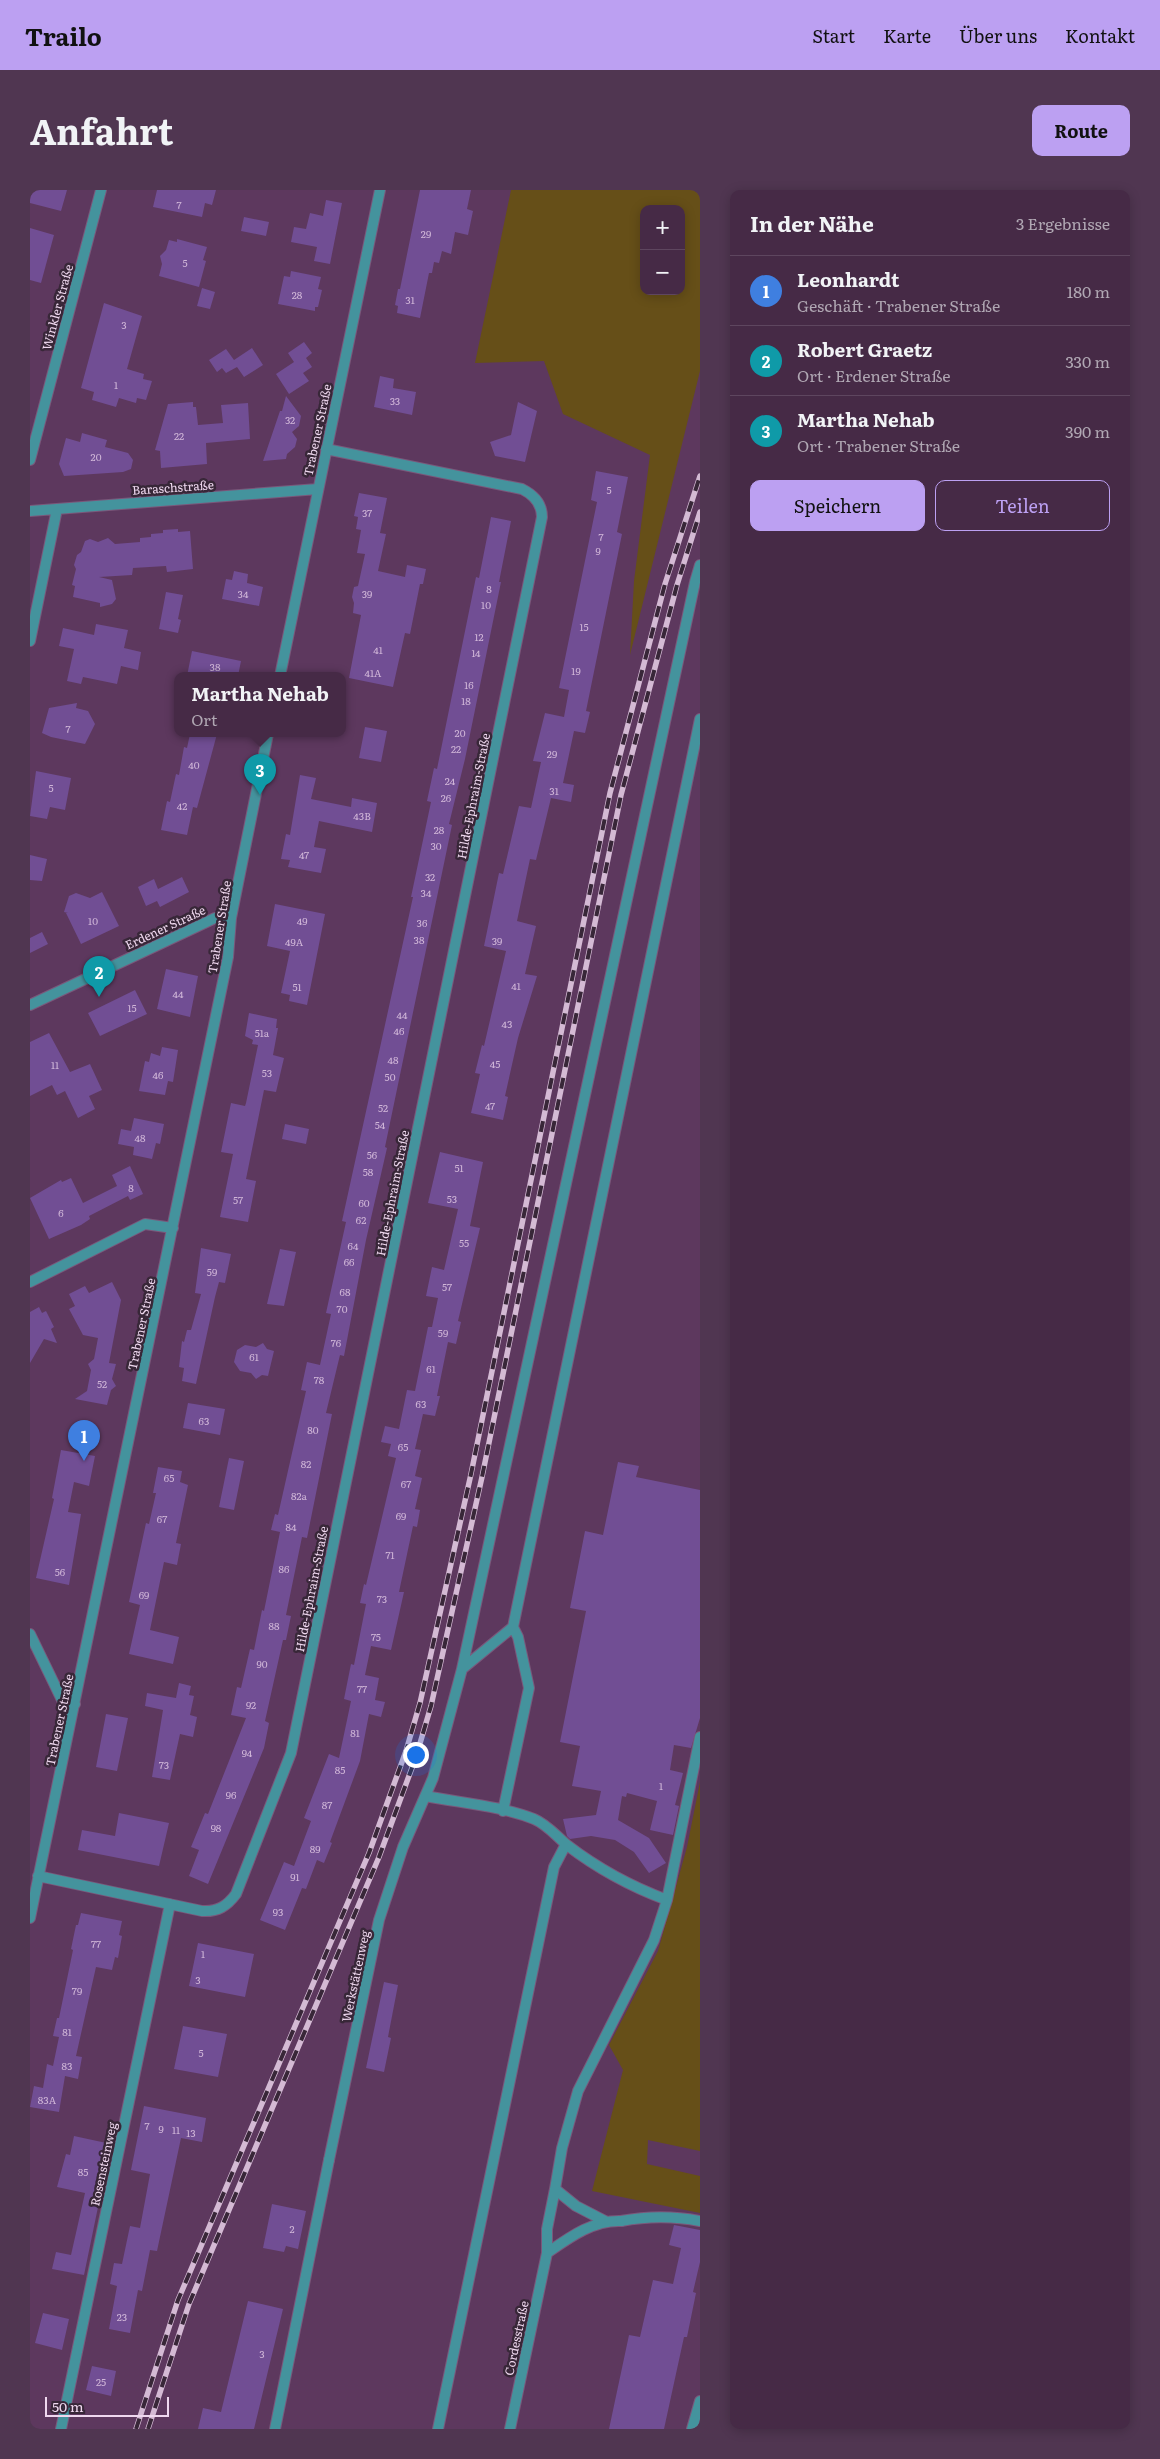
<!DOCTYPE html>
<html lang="de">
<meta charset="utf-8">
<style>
:root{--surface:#462a46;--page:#503651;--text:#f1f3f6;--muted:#b0a7b3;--line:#5e465f;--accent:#bca0f2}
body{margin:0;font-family:Literata,serif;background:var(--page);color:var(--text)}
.controls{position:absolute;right:15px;top:15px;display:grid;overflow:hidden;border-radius:10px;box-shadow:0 2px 12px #0003}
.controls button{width:45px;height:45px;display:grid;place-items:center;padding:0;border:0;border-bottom:1px solid var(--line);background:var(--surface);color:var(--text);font:25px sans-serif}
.scale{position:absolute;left:15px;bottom:12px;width:124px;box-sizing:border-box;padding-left:5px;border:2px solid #efd8ef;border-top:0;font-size:14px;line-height:18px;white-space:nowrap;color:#efd8ef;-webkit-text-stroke:4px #382738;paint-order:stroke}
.you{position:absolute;left:385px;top:1564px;width:18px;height:18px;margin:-12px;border:4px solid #fff;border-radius:50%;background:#1a73e8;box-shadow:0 0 0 8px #1a73e833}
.badge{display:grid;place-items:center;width:32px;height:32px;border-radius:50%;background:var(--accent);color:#fff;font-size:16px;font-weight:700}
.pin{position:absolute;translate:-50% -41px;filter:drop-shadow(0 1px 2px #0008)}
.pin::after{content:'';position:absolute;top:26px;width:18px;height:15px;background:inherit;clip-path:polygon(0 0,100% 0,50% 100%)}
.popup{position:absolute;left:144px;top:482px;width:172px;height:65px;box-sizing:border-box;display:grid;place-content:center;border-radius:10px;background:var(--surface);filter:drop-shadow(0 1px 4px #0005);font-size:16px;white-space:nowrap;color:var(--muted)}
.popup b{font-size:19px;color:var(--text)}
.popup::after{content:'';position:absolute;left:50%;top:100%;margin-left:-10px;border:10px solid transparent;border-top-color:var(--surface)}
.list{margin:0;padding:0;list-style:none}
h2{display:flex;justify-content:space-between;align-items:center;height:65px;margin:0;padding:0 20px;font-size:21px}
h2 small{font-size:16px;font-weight:400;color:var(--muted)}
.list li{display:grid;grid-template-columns:32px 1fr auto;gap:15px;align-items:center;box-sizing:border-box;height:70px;padding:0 20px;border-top:1px solid var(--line)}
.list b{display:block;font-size:19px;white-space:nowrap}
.list p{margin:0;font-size:16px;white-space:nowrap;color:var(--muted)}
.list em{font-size:16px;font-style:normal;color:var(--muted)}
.actions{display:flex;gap:10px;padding:15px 20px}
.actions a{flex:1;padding:11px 0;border:1px solid var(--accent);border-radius:10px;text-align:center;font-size:18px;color:var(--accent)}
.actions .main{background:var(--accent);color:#111}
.map{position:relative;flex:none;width:670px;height:2239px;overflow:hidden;border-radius:10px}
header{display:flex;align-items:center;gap:30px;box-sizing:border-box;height:70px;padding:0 25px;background:var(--accent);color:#111}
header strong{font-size:24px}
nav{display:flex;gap:28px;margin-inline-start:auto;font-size:18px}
.intro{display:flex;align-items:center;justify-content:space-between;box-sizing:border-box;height:120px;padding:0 30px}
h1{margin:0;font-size:35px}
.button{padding:12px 22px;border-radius:10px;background:var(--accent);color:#111;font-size:18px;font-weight:700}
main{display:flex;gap:30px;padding:0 30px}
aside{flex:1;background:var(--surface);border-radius:10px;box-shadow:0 2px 12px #0003}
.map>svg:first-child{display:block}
.green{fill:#664f18;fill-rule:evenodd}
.building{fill:#714e94}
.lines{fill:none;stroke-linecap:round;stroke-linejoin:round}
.lane-casing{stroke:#7a587b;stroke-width:12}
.street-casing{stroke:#7a587b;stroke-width:12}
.lane{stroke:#44939d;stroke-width:10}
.street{stroke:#44939d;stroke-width:10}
.rail-casing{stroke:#d4bad4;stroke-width:5.5}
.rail{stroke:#382738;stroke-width:4;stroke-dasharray:11;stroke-linecap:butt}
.labels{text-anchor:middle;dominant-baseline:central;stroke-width:5;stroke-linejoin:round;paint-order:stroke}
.number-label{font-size:10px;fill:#d0b6d8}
.street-label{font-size:12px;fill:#efd8ef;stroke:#382738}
</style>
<header>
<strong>Trailo</strong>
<nav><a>Start</a><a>Karte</a><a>Über uns</a><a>Kontakt</a></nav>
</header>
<div class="intro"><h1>Anfahrt</h1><a class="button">Route</a></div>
<main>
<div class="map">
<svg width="670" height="2239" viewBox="0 0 670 2239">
<rect width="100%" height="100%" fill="#5d385e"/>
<path class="green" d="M481,0H670V181L600,465L604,391L620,265L533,224L514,171L445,173ZM614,19H651V101H614Z
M670,1592V1961L618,1950L617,1974L670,1986V2023L562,2001L593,1880L579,1855L628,1761L657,1657Z"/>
<path class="building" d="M0,0H37L31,21L0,13Z
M127,0H186L182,15L175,13L172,27L123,17Z
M390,0H441L437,19L443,21L438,45L425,42L421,64L412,61L409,73L404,72L402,83H399L390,128L367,123L368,116L365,115L368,99H370Z
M296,10L312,13L300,74L284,71L287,57L261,52L264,37L276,39L280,23L293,26Z
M214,27L239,32L236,46L211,41Z
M0,38L24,45L11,93L0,90Z
M147,49L177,57L173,70L176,71L169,97L129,86L132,74L130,66L136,60L139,50L147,52Z
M261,81L291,87L288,99L292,100L288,117H285V121L248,114L254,86L260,87Z
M172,98L185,102L180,119L167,116Z
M74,113L112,126L97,179L114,184L113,189L122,191L116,210L107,208L106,213L89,208L86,217L62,210L64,202L51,198Z
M274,152L282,163L276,168L282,177L273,183L279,191L259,204L246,184L264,172L258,163Z
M222,158L233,175L214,187L207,177L196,183L192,178L187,182L179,170L196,159L204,170Z
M350,186L364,189L363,198L386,202L382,225L344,217Z
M256,206L271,226L269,236L262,242L267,249L265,257L257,264L256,269L233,271L250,221H252Z
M163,212V217H166L168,235L193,233L191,215L218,213L220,249L176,253L177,274L131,278L130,261L125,260L138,214Z
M488,212L507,221L495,272L465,266L460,252L481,245Z
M52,243L77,250L75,257L98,263L103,270L101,279L93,282L34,286L29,274L36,248L50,252Z
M566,281L598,287L587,342L592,344L556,521L560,522L555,543L544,541L533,593L544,595L541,612L521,608L506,670L500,669L487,731L506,736L495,784L507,786L488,848L475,906L478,907L473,930L441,923L450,884L445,883L452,855L454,856L476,761L454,756L469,683L473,684L489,616L501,618L511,572L503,571L515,523L534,527L539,500L529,498L567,312L561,310Z
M329,303L357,308L350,343L356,344L348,381L375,387L377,375L396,379L393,394H390L380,444L375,443L363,497L319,488L331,425L323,423L324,413L322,407L324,397L328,396L335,364L327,363L331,340L326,339L328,327L324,326Z
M461,327L481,331L469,392H471L435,569L419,634L422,635L355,957L357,958L336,1050L314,1166L310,1165L296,1223L302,1224L277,1348L272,1347L256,1425L261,1426L256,1450H253L235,1531L239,1533L234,1558L178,1694L159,1686L169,1660L161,1657L175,1623L178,1624L216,1528L201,1525L207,1497L211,1498L220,1459L224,1460L232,1420L234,1421L250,1342L241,1340L245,1324L248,1325L276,1201L271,1200L277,1172L290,1175L301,1124L296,1123L316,1032L312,1031L383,707H381L401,612L397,611L404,578L407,579L446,387L449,388Z
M148,339V342L160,341L163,379L137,382L136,376L103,378L102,385L69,387L82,390L86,409L82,414L70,417V413L43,407L45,396L42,395L46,379L44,375L47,365L51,362L55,351L60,349L68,352L78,348L85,354L110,352V348L121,347V344L133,343V340Z
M204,381L218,384L217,393L233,397L229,416L192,409L196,389L202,390Z
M136,402L153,405L148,429L151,430L148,443L129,439Z
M66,434L98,440L94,458L111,462L108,480L91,476L87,494L53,487L51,494L37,491L44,459L29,456L33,438L64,445Z
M162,461L211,471L208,486H157Z
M47,513L46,518L58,521L65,534L55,554L21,547L12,543L19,518Z
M335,537L357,541L351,572L329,568Z
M160,544H187L167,618L163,617L157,645L131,640L137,611L140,612L146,584L149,585L154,557L157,558Z
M6,581L41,588L35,620L20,617L17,629L0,626Z
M270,585L286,588L281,609L321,617L322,608L347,613L342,642L289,631L284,657L296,659L291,683L258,677L260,670L251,669L256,644L260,645Z
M0,665L17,669L12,691L0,690Z
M152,687L159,702L130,717L127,711L116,716L108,697L124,689L128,699Z
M72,702L89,736L51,754L36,723H38L34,722L39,706L46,703L60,708Z
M245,714L295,724L277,815L259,811L260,805L251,803L260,761L237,756Z
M12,742L18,754L0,763V748Z
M136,779L168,786L160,827L127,819Z
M105,800L117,824L70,846L58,823Z
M219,823L247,829L246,838H248L243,865L254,868L246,902L234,900L216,989L226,991L218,1032L190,1027L203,964L191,962L201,913L215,916L216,913L228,855L222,854L223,850L215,846Z
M19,843L40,882L60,874L72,900L59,906L65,919L48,928L35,901L27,905L22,895L0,906V852Z
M132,857L148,860L143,892L138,891L135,905L109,901L115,871L119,872L121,863L130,866Z
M104,928L134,934L130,954L126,953L122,969L103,965L104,957L88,954L91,939L101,941Z
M255,934L279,939L276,954L252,949Z
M410,962L453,972L440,1036L450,1038L428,1131L431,1132L426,1154L418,1152L407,1206H410L405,1226L393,1224L385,1259L391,1260L385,1286L392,1288L385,1319L390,1320L387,1337L383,1336L369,1402H374L361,1460L341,1456L335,1485L349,1488L345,1510L355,1512L351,1527L339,1524L330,1571L300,1652L302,1653L294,1673L287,1670L276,1699L272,1698L255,1740L230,1730L254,1672L264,1676L281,1631L274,1628L299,1564L309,1568L321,1511L314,1509L321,1474L324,1475L336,1414L330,1413L334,1394L336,1395L366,1268L358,1266L361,1254L351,1252L355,1236L369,1239L377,1200L385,1201L398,1137H402L408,1108L396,1106L402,1077L414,1080L428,1019L398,1013Z
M100,976L113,1004L100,1010L98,1006L59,1026L60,1029L51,1035L19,1049L0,1008L31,990L32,992L41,988L53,1013L87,996L82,985Z
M171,1058L201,1064L195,1093L189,1092L185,1107L166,1194L152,1191L154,1178L149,1177L152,1151L154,1152L157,1140H161L171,1104L165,1103Z
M250,1059L266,1062L254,1116L237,1114Z
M82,1092L91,1110L79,1173L86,1174L82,1189L86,1196L81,1200L77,1215L45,1209L57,1201L61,1180L58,1174L64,1169L68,1148L53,1145L39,1119L45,1116L39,1104L55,1096L59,1103Z
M9,1117L12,1123L16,1121L24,1137L21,1139L27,1153L14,1149L0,1173V1122Z
M233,1153L237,1159L244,1161L238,1186L232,1185L226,1189L221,1183L210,1181L204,1172L207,1160L215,1155L226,1157Z
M158,1213L195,1219L190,1245L153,1238Z
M31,1260L65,1266L59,1296L44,1292L38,1322L51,1324L39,1395L6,1388L24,1309L22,1308Z
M199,1268L214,1271L204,1320L189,1317Z
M588,1272L609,1276L606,1287L670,1300V1528L661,1558L644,1555L640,1580L653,1583L645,1615L649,1616L643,1645L620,1640L627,1611L597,1603L596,1607L592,1606L588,1630L619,1648L636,1673L619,1683L604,1662L585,1650L561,1646L540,1649L537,1646L533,1629L566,1625L571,1601L542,1596L550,1556L530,1552L556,1421L540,1418L555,1341L573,1345Z
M128,1277L152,1281L150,1292L158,1295L146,1353L151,1354L147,1375L134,1372L120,1440L149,1447L143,1474L99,1464L110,1415L99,1412L116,1333L119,1334L126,1303H123Z
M149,1493L161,1496L159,1505L164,1506L160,1525L167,1527L163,1547L150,1544L140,1590L122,1587L133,1520L115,1516L117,1503L146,1508Z
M76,1524L98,1528L87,1581L66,1577Z
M89,1623L139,1633L129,1676L48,1660L52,1640L85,1646Z
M51,1723L92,1731L89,1745L92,1746L88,1768L85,1767L82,1780L66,1777L46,1866L52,1867L48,1889L35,1886L29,1922L0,1917L4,1896L13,1898L17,1874L23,1876L29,1847L23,1846L27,1828H29L43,1760L41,1759L46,1735H48Z
M168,1753L224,1764L215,1807L159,1796Z
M354,1792L368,1795L358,1847L361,1848L354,1882L336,1878Z
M153,1836L197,1844L188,1887L144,1879Z
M114,1916L176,1928L172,1952L151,1948L127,2061L120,2060L112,2101L108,2100L100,2143L79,2139L87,2096L80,2094L84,2073L92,2074L100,2036L110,2038L120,1984L101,1980Z
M44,1946L81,1954L54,2085L22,2079L26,2062L41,2065L55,2003L27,1997L36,1964L40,1965Z
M242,2014L276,2021L268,2059L256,2056L254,2062L233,2058Z
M644,2035L670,2040V2072L663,2102L666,2103L657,2147H654L634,2239H579L599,2145L610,2147L623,2090L643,2094L651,2058L639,2055Z
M218,2111L253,2119L224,2239H168L173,2218L191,2222Z
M13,2123L39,2129L32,2160L5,2153Z
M62,2176L86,2181L81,2206L56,2200Z"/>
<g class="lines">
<defs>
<path id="lane" d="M432,1479L483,1437L670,529
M396,1606C431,1613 471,1616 504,1629C518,1635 526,1646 537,1655C567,1678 602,1697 637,1710
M473,1621L499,1498L488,1447L483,1437
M299,1970L349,1730L373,1657L403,1588L432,1479L665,392L670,375
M525,1999L517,2039V2063C540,2047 563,2030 591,2031
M575,2031L546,2016L525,1999L532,1958L548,1901L624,1750L637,1710L670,1547
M408,2239L524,1677L536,1654
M480,2239L517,2063
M662,2239L670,2211"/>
<path id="street" d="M0,270L71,0
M0,321L288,299
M0,451L27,319
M250,486L350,0
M0,815L185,728H201
M0,1092L115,1034L143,1038
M0,1444L32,1510L45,1514
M8,1686L172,1721C188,1722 197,1716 206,1704L261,1563L512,327C512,314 504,305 492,299L296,259
M0,1728L198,767L201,728L238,544
M591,2031C618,2026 644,2026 670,2031
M31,2239L140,1714
M245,2239L299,1970"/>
</defs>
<use href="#lane" class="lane-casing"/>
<use href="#street" class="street-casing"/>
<use href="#lane" class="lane"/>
<use href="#street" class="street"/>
<defs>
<path id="rail" d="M106,2239L148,2110L339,1663L376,1561L390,1513L441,1284L580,603L635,394L670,286
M118,2239L159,2114L349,1667L386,1567L401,1516L452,1287L591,605L647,395L670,322"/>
</defs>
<use href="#rail" class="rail-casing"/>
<use href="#rail" class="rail"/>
</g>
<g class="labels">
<g class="number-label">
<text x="149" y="14">7</text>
<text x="396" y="43">29</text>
<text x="155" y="72">5</text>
<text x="267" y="104">28</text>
<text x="380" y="109">31</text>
<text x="94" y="134">3</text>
<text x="86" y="194">1</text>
<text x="365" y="210">33</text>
<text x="260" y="229">32</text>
<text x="149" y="245">22</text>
<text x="66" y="266">20</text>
<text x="579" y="299">5</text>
<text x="337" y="322">37</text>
<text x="571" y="346">7</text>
<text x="568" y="360">9</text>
<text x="459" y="398">8</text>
<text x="213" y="403">34</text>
<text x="337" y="403">39</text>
<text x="456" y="414">10</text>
<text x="554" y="436">15</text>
<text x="449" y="446">12</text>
<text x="348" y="459">41</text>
<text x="446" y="462">14</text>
<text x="185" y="476">38</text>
<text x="546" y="480">19</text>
<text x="343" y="482">41A</text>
<text x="439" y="494">16</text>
<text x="436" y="510">18</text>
<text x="38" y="538">7</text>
<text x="430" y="542">20</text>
<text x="426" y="558">22</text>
<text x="522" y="563">29</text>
<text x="164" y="574">40</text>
<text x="420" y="590">24</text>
<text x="21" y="597">5</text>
<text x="524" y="600">31</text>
<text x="416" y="607">26</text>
<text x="152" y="615">42</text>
<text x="332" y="625">43B</text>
<text x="409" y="639">28</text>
<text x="406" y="655">30</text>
<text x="274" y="664">47</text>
<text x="400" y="686">32</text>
<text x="396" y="702">34</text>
<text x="63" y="730">10</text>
<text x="272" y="730">49</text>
<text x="392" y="732">36</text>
<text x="389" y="749">38</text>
<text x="467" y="750">39</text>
<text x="264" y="751">49A</text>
<text x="486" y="795">41</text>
<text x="267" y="796">51</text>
<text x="148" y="803">44</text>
<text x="102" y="817">15</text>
<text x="372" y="824">44</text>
<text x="477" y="833">43</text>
<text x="369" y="840">46</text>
<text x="232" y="842">51a</text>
<text x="363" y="869">48</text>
<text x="465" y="873">45</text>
<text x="25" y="874">11</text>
<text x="237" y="882">53</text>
<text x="128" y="884">46</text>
<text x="360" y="886">50</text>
<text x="460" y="915">47</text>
<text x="353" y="917">52</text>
<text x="350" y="934">54</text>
<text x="110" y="947">48</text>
<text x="342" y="964">56</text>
<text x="429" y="977">51</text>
<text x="338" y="981">58</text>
<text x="101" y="997">8</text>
<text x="422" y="1008">53</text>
<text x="208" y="1009">57</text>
<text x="334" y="1012">60</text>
<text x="31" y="1022">6</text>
<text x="331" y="1029">62</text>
<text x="434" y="1052">55</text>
<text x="323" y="1055">64</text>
<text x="319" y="1071">66</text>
<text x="182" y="1081">59</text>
<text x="417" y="1096">57</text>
<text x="315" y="1101">68</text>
<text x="312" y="1118">70</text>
<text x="413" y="1142">59</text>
<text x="306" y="1152">76</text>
<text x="224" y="1166">61</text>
<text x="401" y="1178">61</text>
<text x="289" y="1189">78</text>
<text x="72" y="1193">52</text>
<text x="391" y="1213">63</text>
<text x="174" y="1230">63</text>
<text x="283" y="1239">80</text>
<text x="373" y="1256">65</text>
<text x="276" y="1273">82</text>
<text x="139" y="1287">65</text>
<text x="376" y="1293">67</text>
<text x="269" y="1305">82a</text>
<text x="371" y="1325">69</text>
<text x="132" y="1328">67</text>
<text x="261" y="1336">84</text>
<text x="360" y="1364">71</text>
<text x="254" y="1378">86</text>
<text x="30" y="1381">56</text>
<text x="114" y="1404">69</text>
<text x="352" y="1408">73</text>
<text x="244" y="1435">88</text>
<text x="346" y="1446">75</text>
<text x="232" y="1473">90</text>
<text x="332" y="1498">77</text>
<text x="221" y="1514">92</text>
<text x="325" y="1542">81</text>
<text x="217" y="1562">94</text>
<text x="134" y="1574">73</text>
<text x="310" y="1579">85</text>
<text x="631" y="1595">1</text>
<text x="201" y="1604">96</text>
<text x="297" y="1614">87</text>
<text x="186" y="1637">98</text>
<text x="285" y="1658">89</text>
<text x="265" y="1686">91</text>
<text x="248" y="1721">93</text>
<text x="66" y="1753">77</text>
<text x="173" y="1763">1</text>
<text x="168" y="1789">3</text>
<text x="47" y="1800">79</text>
<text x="37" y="1841">81</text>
<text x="171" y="1862">5</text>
<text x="37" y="1875">83</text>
<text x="17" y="1909">83A</text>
<text x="117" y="1935">7</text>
<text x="131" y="1938">9</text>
<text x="146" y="1939">11</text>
<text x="161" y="1942">13</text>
<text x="53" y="1981">85</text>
<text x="262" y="2038">2</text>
<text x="92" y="2126">23</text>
<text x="232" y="2163">3</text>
<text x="71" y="2191">25</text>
</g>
<g class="street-label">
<text transform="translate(27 117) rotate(-75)">Winkler Straße</text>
<text transform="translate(287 240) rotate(-78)">Trabener Straße</text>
<text transform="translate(143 297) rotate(-4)">Baraschstraße</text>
<text transform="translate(443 606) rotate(-79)">Hilde-Ephraim-Straße</text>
<text transform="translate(135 737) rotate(-25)">Erdener Straße</text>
<text transform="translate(189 737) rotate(-81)">Trabener Straße</text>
<text transform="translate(362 1003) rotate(-79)">Hilde-Ephraim-Straße</text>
<text transform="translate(111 1134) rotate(-78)">Trabener Straße</text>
<text transform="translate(281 1399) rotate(-79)">Hilde-Ephraim-Straße</text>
<text transform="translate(29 1530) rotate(-78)">Trabener Straße</text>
<text transform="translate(325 1786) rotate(-78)">Werkstättenweg</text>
<text transform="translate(73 1974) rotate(-78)">Rosensteinweg</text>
<text transform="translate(486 2148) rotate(-78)">Cordesstraße</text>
</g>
</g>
</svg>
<div class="controls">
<button>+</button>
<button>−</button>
</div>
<div class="scale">50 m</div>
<div class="you"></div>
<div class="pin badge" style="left:54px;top:1271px;background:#3f7fe0">1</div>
<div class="pin badge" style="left:69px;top:807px;background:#0f9aa8">2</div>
<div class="pin badge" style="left:230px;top:605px;background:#0f9aa8">3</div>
<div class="popup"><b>Martha Nehab</b>Ort</div>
</div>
<aside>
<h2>In der Nähe<small>3 Ergebnisse</small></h2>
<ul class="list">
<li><span class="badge" style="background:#3f7fe0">1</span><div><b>Leonhardt</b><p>Geschäft · Trabener Straße</p></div><em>180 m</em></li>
<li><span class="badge" style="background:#0f9aa8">2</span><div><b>Robert Graetz</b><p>Ort · Erdener Straße</p></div><em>330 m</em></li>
<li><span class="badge" style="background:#0f9aa8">3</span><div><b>Martha Nehab</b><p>Ort · Trabener Straße</p></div><em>390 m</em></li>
</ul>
<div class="actions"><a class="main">Speichern</a><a>Teilen</a></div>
</aside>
</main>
